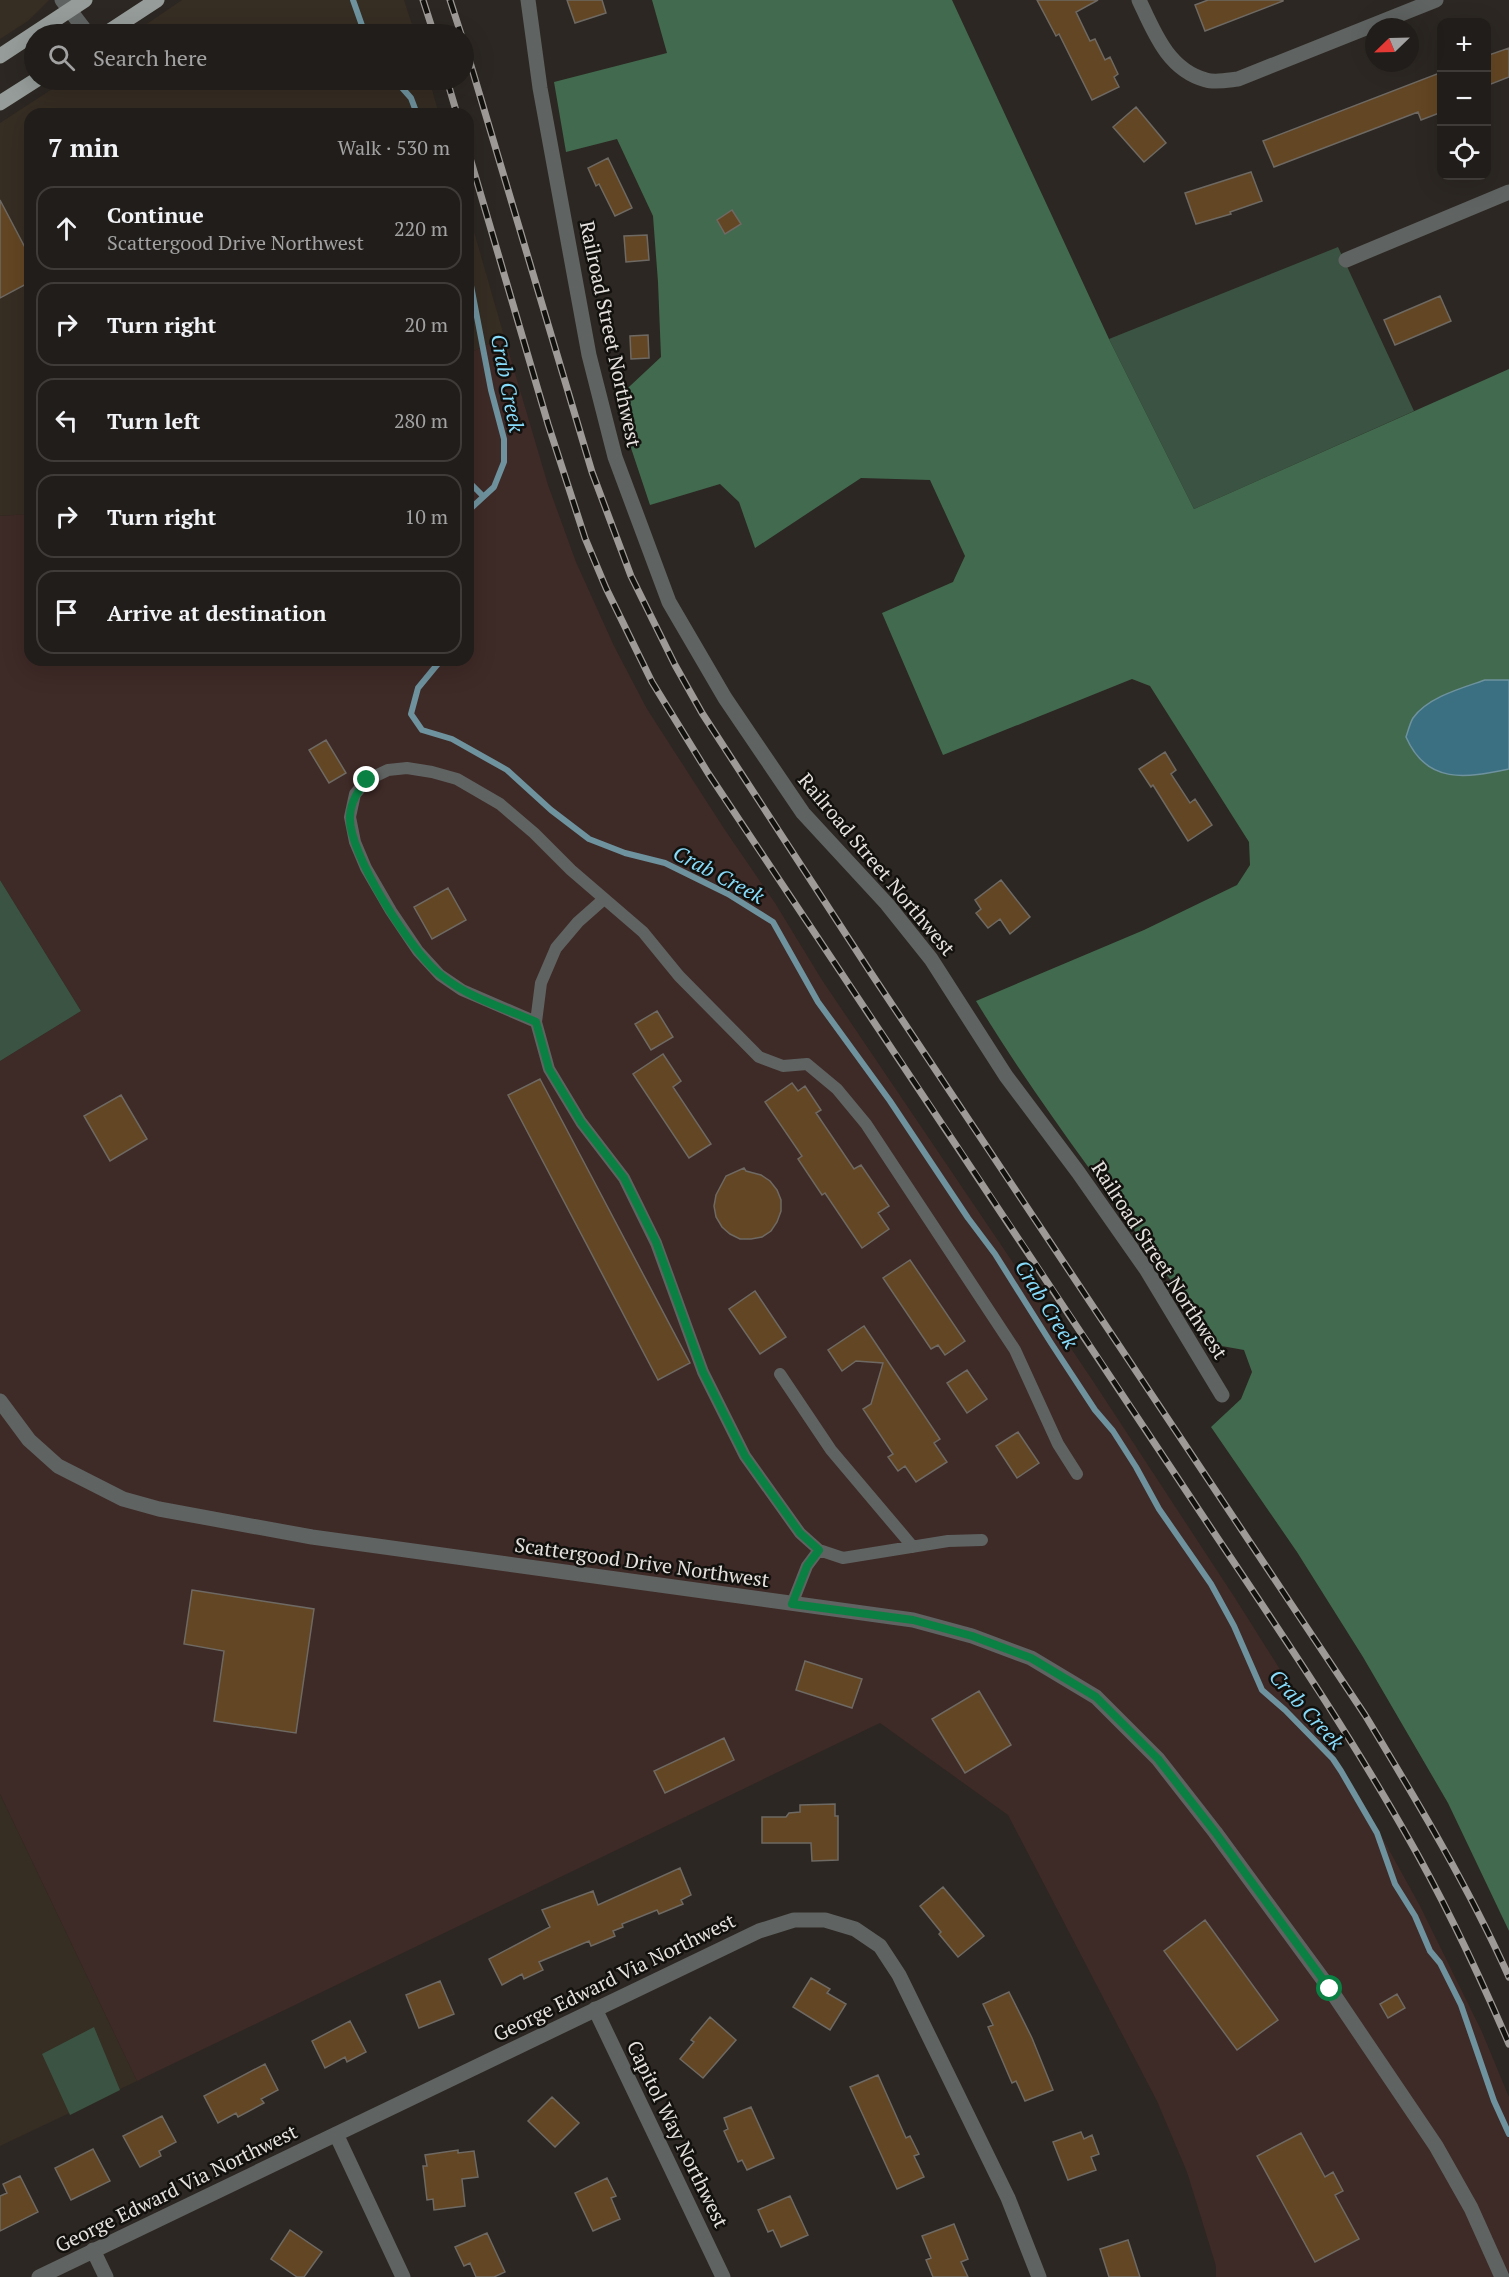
<!DOCTYPE html>
<meta charset="utf-8">
<style>
:root{--surface:#211d1a;--page:#292623;--text:#f1f3f6;--muted:#a2a2a2;--line:#3e3b39}
body{margin:0;font-family:"PT Serif",serif;background:var(--page);color:var(--text)}
.controls{position:absolute;right:18px;top:18px;display:grid;overflow:hidden;border-radius:12px;box-shadow:0 6px 24px #0002}
.controls button{width:54px;height:54px;display:grid;place-items:center;padding:0;border:0;border-bottom:2px solid var(--line);background:var(--surface);color:var(--text);font:30px sans-serif}
.compass{position:absolute;left:1365px;top:18px;width:54px;height:54px;border-radius:50%;background:var(--surface);box-shadow:0 6px 24px #0002;rotate:247deg}
.stop{position:absolute;width:18px;height:18px;margin:-14px;border:4px solid #0b8043;border-radius:50%;background:#fff}
.stop.end{background:#0b8043;border-color:#fff;box-shadow:0 2px 6px #0008}
.list{margin:0;padding:0;list-style:none}
h2{display:flex;justify-content:space-between;align-items:center;height:78px;margin:0;padding:0 24px;font-size:26px}
h2 small{font-size:20px;font-weight:400;color:var(--muted)}
.list li{display:grid;grid-template-columns:39px 1fr auto;gap:18px;align-items:center;box-sizing:border-box;height:84px;margin:0 12px 12px;padding:0 12px;border:2px solid var(--line);border-radius:18px}
.list b{display:block;font-size:22px;white-space:nowrap}
.list p{margin:0;font-size:20px;white-space:nowrap;color:var(--muted)}
.list em{font-size:20px;font-style:normal;color:var(--muted)}
.icon{flex:none;width:33px;height:33px;fill:none;stroke:currentColor;stroke-width:2;stroke-linecap:round;stroke-linejoin:round}
.map{position:relative;flex:none;width:1509px;height:2277px;overflow:hidden}
.search{position:absolute;background:var(--surface);box-shadow:0 6px 24px #0002;left:24px;top:24px;width:450px;height:66px;display:flex;align-items:center;gap:15px;box-sizing:border-box;padding:0 21px;border-radius:33px;color:var(--muted);font-size:22px}
.panel{position:absolute;background:var(--surface);box-shadow:0 6px 24px #0002;left:24px;top:108px;width:450px;height:558px;border-radius:18px}
.map>svg:first-child{display:block}
.built{fill:#362d23}
.industrial{fill:#3e2a27}
.green{fill:#3b5342}
.forest{fill:#426a4f}
.water{fill:#3b7083;stroke:#6e929e;stroke-width:1.5}
.lines{fill:none;stroke-linecap:round;stroke-linejoin:round}
.stream{stroke:#6e929e;stroke-width:6}
.building{fill:#634623;stroke:#6e6963;stroke-width:1.5}
.service{stroke:#5f6361;stroke-width:12}
.minor{stroke:#5f6361;stroke-width:15}
.primary{stroke:#959c99;stroke-width:15}
.rail-casing{stroke:#9e9a97;stroke-width:7}
.rail{stroke:#13110e;stroke-width:4.5;stroke-dasharray:14;stroke-linecap:butt}
.route{stroke:#0b8043;stroke-width:8}
.labels{text-anchor:middle;dominant-baseline:central;stroke-width:5;stroke-linejoin:round;paint-order:stroke}
.street-label{font-size:20px;fill:#e4e1de;stroke:#13110e}
.water-label{font-size:21px;font-style:italic;fill:#87dcfc;stroke:#13110e}
</style>
<div class="map">
<svg width="1509" height="2277" viewBox="0 0 1509 2277">
<rect width="100%" height="100%" fill="#2c2722"/>
<path class="built" d="M0,0H49L28,21L0,39Z
M182,0H404L415,34H132Z
M66,80H429L439,114H30V514L0,516V123Z
M468,211L504,336L468,354Z
M0,1794L137,2081L0,2146Z"/>
<path class="industrial" d="M504,336L548,485L576,562L614,646L647,709L725,830L775,903L822,980L1091,1378L1235,1598L1356,1790L1420,1906L1482,2032L1509,2097V2277H1216V2266L1187,2172L1157,2101L1008,1815L880,1723L137,2081L0,1794V1061L81,1011L0,880V516L30,514V660H468V354Z"/>
<path class="green" d="M1338,247L1414,411L1194,509L1109,339Z
M0,880L81,1011L0,1061Z
M94,2027L120,2090L70,2115L42,2054Z"/>
<path class="forest" d="M652,0H952L1109,339L1194,509L1509,369V1931L1448,1803L1363,1657L1297,1552L1211,1427L1241,1399L1252,1372L1244,1350L1216,1345C1137,1229 1049,1121 976,1001L1144,930L1237,885L1250,865L1249,842L1150,686L1132,679L943,755L882,613L953,582L965,556L930,480L861,478L755,548L739,502L720,484L650,505L615,400L661,357L658,282L653,216L617,139L566,152L554,82L667,53Z"/>
<path class="water" d="M1485,680H1509V769C1466,778 1427,785 1406,737C1408,731 1410,723 1413,718C1428,697 1462,688 1485,680Z"/>
<g class="lines">
<path class="stream" d="M353,0L365,34
M395,80L411,98L417,114
M468,270L491,390L504,439V462L494,487L468,511
M468,481L483,496
M441,660L418,688L411,714L422,730L452,739L507,770L551,810L589,839L625,853L665,863L728,894L773,922L818,1002L890,1101L968,1218L995,1254L1051,1343L1095,1410L1113,1431L1136,1467L1159,1509L1211,1584L1234,1626L1262,1690L1285,1710L1333,1759L1341,1771L1377,1833L1395,1884L1415,1916L1430,1951L1440,1963L1461,2005L1494,2101L1509,2134"/>
</g>
<path class="building" d="M567,0H602L606,13L575,23Z
M1037,0H1098L1076,12L1090,41L1095,39L1105,60L1110,57L1118,74L1114,77L1119,87L1092,100L1059,34L1056,36Z
M1208,0H1283V1L1205,31L1195,5Z
M1509,48V77L1486,86V56Z
M1442,72V112L1421,120L1418,112L1274,167L1263,141Z
M1136,107L1166,143L1144,162L1113,127Z
M608,158L632,208L615,216L599,184L596,186L588,168Z
M1251,172L1262,201L1230,212L1231,214L1196,224L1185,193Z
M0,200L30,257V282L0,298Z
M732,210L741,224L725,234L717,220Z
M647,235L649,260L626,262L624,236Z
M1440,296L1451,321L1395,345L1384,320Z
M648,335L649,358L631,359L630,336Z
M326,740L346,773L329,783L309,750Z
M1165,752L1176,770L1171,774L1190,803L1195,799L1212,825L1188,841L1153,785L1151,787L1139,769Z
M1001,880L1030,917L1010,934L1000,919L988,928L976,913L981,909L975,900Z
M448,888L466,920L432,939L414,907Z
M657,1011L673,1037L651,1050L635,1024Z
M663,1054L681,1081L673,1087L711,1144L689,1158L633,1074Z
M540,1079L690,1363L658,1380L508,1095Z
M792,1083L798,1091L805,1086L821,1110L816,1113L854,1169L861,1165L889,1206L878,1213L889,1229L862,1248L825,1193L822,1195L798,1159L802,1156L765,1102Z
M121,1095L147,1139L110,1161L84,1116Z
M744,1168L746,1171L761,1175L770,1181L777,1190L781,1200V1211L777,1222L771,1231L762,1237L751,1239H740L730,1234L722,1227L716,1217L714,1206L716,1195L726,1176Z
M910,1260L965,1341L945,1355L938,1345L931,1349L883,1278Z
M755,1291L786,1337L760,1354L729,1309Z
M864,1326L940,1439L934,1443L947,1462L916,1482L905,1466L898,1471L888,1457L893,1454L863,1409L871,1404L883,1363L856,1361L842,1371L828,1350Z
M967,1370L987,1399L967,1413L947,1383Z
M1018,1432L1039,1463L1017,1478L996,1446Z
M192,1590L314,1609L296,1733L214,1721L224,1651L184,1644Z
M805,1661L862,1679L852,1708L796,1690Z
M979,1691L1011,1745L965,1773L932,1719Z
M724,1738L734,1760L665,1793L654,1771Z
M835,1804V1816H838V1860L812,1861L811,1843H762V1817H786L789,1813L800,1812V1805Z
M680,1868L691,1895L681,1900L683,1904L659,1914L657,1910L622,1924L623,1927L613,1931L615,1936L591,1946L589,1941L539,1962L543,1970L524,1979L522,1974L502,1985L489,1959L550,1927L542,1910L593,1891L598,1905Z
M943,1887L984,1936L958,1957L939,1934L941,1932L920,1906Z
M1205,1920L1278,2020L1237,2050L1164,1951Z
M811,1978L830,1989L827,1993L846,2004L830,2030L793,2007Z
M440,1981L454,2014L419,2028L406,1995Z
M1009,1992L1032,2038L1053,2090L1025,2101L1016,2081L1012,2083L988,2027L993,2025L983,2004Z
M1397,1994L1405,2008L1388,2018L1380,2004Z
M710,2017L736,2040L703,2078L680,2059L694,2042L691,2040Z
M350,2021L366,2052L347,2062L345,2057L325,2068L312,2041Z
M265,2064L278,2090L261,2099L264,2103L238,2117L236,2113L218,2123L204,2096Z
M878,2075L906,2138L910,2136L919,2154L914,2156L924,2177L897,2189L850,2087Z
M552,2097L579,2123L555,2147L528,2121Z
M751,2107L774,2158L747,2170L742,2160L738,2162L724,2131L728,2129L724,2118Z
M162,2116L176,2142L159,2151L161,2156L140,2167L123,2136Z
M1081,2132L1084,2139L1092,2135L1099,2154L1091,2157L1096,2170L1068,2180L1053,2142Z
M1301,2133L1325,2177L1333,2172L1343,2191L1335,2195L1359,2239L1315,2262L1257,2156Z
M93,2149L110,2181L71,2200L55,2168Z
M458,2150V2153L474,2151L478,2177L462,2179L465,2206L434,2210L433,2199L427,2200L423,2166H427L425,2155Z
M20,2176L38,2212L0,2231V2196L7,2193L3,2184Z
M607,2178L616,2196L611,2198L620,2219L593,2231L575,2193Z
M790,2196L808,2235L781,2247L773,2230L768,2232L758,2210Z
M954,2224L968,2259L961,2262L968,2277H933L926,2260L931,2258L922,2236Z
M290,2230L322,2252L304,2277H297L271,2259Z
M487,2233L505,2272L494,2277H476L470,2263L464,2266L455,2247Z
M1128,2240L1140,2277H1109L1100,2249Z"/>
<g class="lines">
<path class="service" d="M604,899L578,922L556,948L541,983L536,1022L549,1069L581,1122L624,1178L656,1243L703,1372L745,1456L800,1533L819,1550
M536,1022L462,990L440,975L418,951L391,911L366,868L355,842L350,817L355,794L367,780L388,770L407,768L432,772L457,779L500,804L534,833L571,870L643,932L679,976L759,1057L783,1066L807,1064L837,1089L866,1124L1015,1350L1058,1444L1077,1474
M780,1374L831,1450L913,1547
M792,1604L807,1566L819,1550L843,1558L948,1541L982,1540"/>
<path class="minor" d="M62,0L88,34
M528,0L540,88L589,355L615,457L669,602L725,698L803,813L887,904L931,959L1006,1076L1078,1172L1146,1269L1222,1395
M1139,0C1154,32 1168,70 1206,80C1215,83 1229,80 1238,79L1436,0
M1346,260L1509,192
M0,1401L29,1440L58,1466L123,1499L159,1509L312,1537L913,1620L972,1636L1031,1658L1096,1697L1158,1759L1215,1832L1330,1989L1436,2146L1471,2208L1502,2277
M595,2009L723,2277
M336,2134L403,2277
M93,2250L106,2277
M39,2277L759,1931L794,1920H825L855,1929L880,1946L899,1975L1008,2198L1039,2277"/>
<path class="primary" d="M105,34L157,0
M0,56L85,0
M0,103L36,80"/>
<defs>
<path id="rail" d="M423,0L434,34
M450,0L461,34
M464,42L592,472L631,576L675,665L702,713L871,973L1365,1715C1417,1801 1468,1886 1509,1977
M447,80L457,114
M468,151L548,424L585,538L606,588L652,682L708,773C863,1006 1019,1238 1173,1471C1252,1591 1335,1709 1406,1834C1445,1902 1478,1972 1509,2044"/>
</defs>
<use href="#rail" class="rail-casing"/>
<use href="#rail" class="rail"/>
</g>
<g class="lines">
<path class="route" d="M367,780C358,791 351,801 350,816C347,852 413,955 442,976C469,998 505,1008 536,1022L549,1069L581,1122L624,1178L656,1242L703,1372L745,1456L800,1533L819,1550L807,1566L792,1604L913,1620L972,1636L1031,1658L1096,1697L1158,1759L1215,1832L1330,1989"/>
</g>
<g class="labels">
<g class="street-label">
<text transform="translate(611 334) rotate(78)">Railroad Street Northwest</text>
<text transform="translate(877 864) rotate(50)">Railroad Street Northwest</text>
<text transform="translate(1160 1260) rotate(57)">Railroad Street Northwest</text>
<text transform="translate(642 1562) rotate(8)">Scattergood Drive Northwest</text>
<text transform="translate(614 1977) rotate(-26)">George Edward Via Northwest</text>
<text transform="translate(678 2134) rotate(64)">Capitol Way Northwest</text>
<text transform="translate(176 2188) rotate(-26)">George Edward Via Northwest</text>
</g>
<g class="water-label">
<text transform="translate(508 383) rotate(79)">Crab Creek</text>
<text transform="translate(719 874) rotate(28)">Crab Creek</text>
<text transform="translate(1047 1304) rotate(58)">Crab Creek</text>
<text transform="translate(1307 1709) rotate(48)">Crab Creek</text>
</g>
</g>
</svg>
<div class="controls">
<button>+</button>
<button>−</button>
<button><svg class="icon" aria-label="locate" viewBox="0 0 24 24"><circle cx="12" cy="12" r="6"/><path d="M12 2v4M12 18v4M2 12h4M18 12h4"/></svg></button>
</div>
<svg class="compass" viewBox="-18 -18 36 36"><path d="M0-13l5 13h-10z" fill="#e53935"/><path d="M0 13l5-13h-10z" fill="#a2a2a2"/></svg>
<div class="stop" style="left:1330px;top:1989px"></div>
<div class="stop end" style="left:367px;top:780px"></div>
<div class="search"><svg class="icon" aria-label="search" viewBox="0 0 24 24"><circle cx="10" cy="10" r="6"/><path d="M15 15l6 6"/></svg>Search here</div>
<section class="panel">
<h2>7 min<small>Walk · 530 m</small></h2>
<ul class="list">
<li><svg class="icon" aria-label="ahead" viewBox="0 0 24 24"><path d="M12 20V5M6 11l6-6 6 6"/></svg><div><b>Continue</b><p>Scattergood Drive Northwest</p></div><em>220 m</em></li>
<li><svg class="icon" aria-label="right" viewBox="0 0 24 24"><path d="M7 20v-9h11M14 6l5 5-5 5"/></svg><div><b>Turn right</b></div><em>20 m</em></li>
<li><svg class="icon" aria-label="left" viewBox="0 0 24 24"><path d="M17 20v-9H6M10 6l-5 5 5 5"/></svg><div><b>Turn left</b></div><em>280 m</em></li>
<li><svg class="icon" aria-label="right" viewBox="0 0 24 24"><path d="M7 20v-9h11M14 6l5 5-5 5"/></svg><div><b>Turn right</b></div><em>10 m</em></li>
<li><svg class="icon" aria-label="arrive" viewBox="0 0 24 24"><path d="M6 21V4h12l-3 4 3 4H6"/></svg><div><b>Arrive at destination</b></div></li>
</ul>
</section>
</div>
